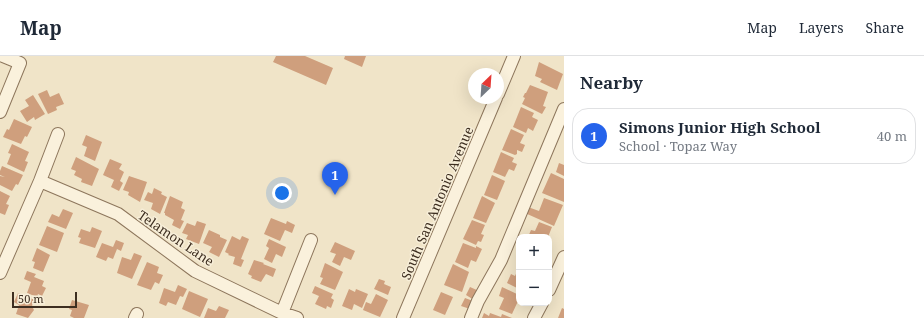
<!DOCTYPE html>
<meta charset="utf-8">
<style>
:root{--surface:#fff;--page:#f6f6f7;--text:#1f2937;--muted:#747a83;--line:#e0e1e3;--accent:#2563eb}
body{margin:0;font-family:"Noto Serif",serif;background:var(--page);color:var(--text)}
.controls{position:absolute;right:12px;bottom:12px;display:grid;overflow:hidden;border-radius:8px;box-shadow:0 4px 16px #0002}
.controls button{width:36px;height:36px;display:grid;place-items:center;padding:0;border:0;border-bottom:1px solid var(--line);background:var(--surface);color:var(--text);font:20px sans-serif}
.compass{position:absolute;left:468px;top:12px;width:36px;height:36px;border-radius:50%;background:var(--surface);box-shadow:0 4px 16px #0002;rotate:25deg}
.scale{position:absolute;left:12px;bottom:10px;width:65px;box-sizing:border-box;padding-left:4px;border:2px solid #3d2e20;border-top:0;font-size:11px;line-height:14px;white-space:nowrap;color:#3d2e20;-webkit-text-stroke:3px #f7eed8;paint-order:stroke}
.you{position:absolute;left:282px;top:137px;width:14px;height:14px;margin:-10px;border:3px solid #fff;border-radius:50%;background:#1a73e8;box-shadow:0 0 0 6px #1a73e833}
.badge{display:grid;place-items:center;width:26px;height:26px;border-radius:50%;background:var(--accent);color:#fff;font-size:13px;font-weight:700}
.pin{position:absolute;translate:-50% -33px;filter:drop-shadow(0 1px 2px #0008)}
.pin::after{content:'';position:absolute;top:21px;width:14px;height:12px;background:inherit;clip-path:polygon(0 0,100% 0,50% 100%)}
.list{margin:0;padding:0;list-style:none}
h2{display:flex;justify-content:space-between;align-items:center;height:52px;margin:0;padding:0 16px;font-size:17px}
h2 small{font-size:13px;font-weight:400;color:var(--muted)}
.list li{display:grid;grid-template-columns:26px 1fr auto;gap:12px;align-items:center;box-sizing:border-box;height:56px;margin:0 8px 8px;padding:0 8px;border:1px solid var(--line);border-radius:16px}
.list b{display:block;font-size:15px;white-space:nowrap}
.list p{margin:0;font-size:13px;white-space:nowrap;color:var(--muted)}
.list em{font-size:13px;font-style:normal;color:var(--muted)}
.map{position:relative;flex:none;width:564px;height:262px;overflow:hidden}
header{display:flex;align-items:center;gap:24px;box-sizing:border-box;height:56px;padding:0 20px;background:var(--surface);border-bottom:1px solid var(--line)}
header strong{font-size:19px}
nav{display:flex;gap:22px;margin-inline-start:auto;font-size:14px}
main{display:flex}
aside{flex:1;background:var(--surface)}
.map>svg:first-child{display:block}
.building{fill:#cf9f7d}
.lines{fill:none;stroke-linecap:round;stroke-linejoin:round}
.minor-casing{stroke:#8d765c;stroke-width:14}
.minor{stroke:#faf1dc;stroke-width:12}
.labels{text-anchor:middle;dominant-baseline:central;stroke-width:3;stroke-linejoin:round;paint-order:stroke}
.street-label{font-size:13px;fill:#3d2e20;stroke:#f7eed8}
</style>
<header>
<strong>Map</strong>
<nav><a>Map</a><a>Layers</a><a>Share</a></nav>
</header>
<main>
<div class="map">
<svg width="564" height="262" viewBox="0 0 564 262">
<rect width="100%" height="100%" fill="#f0e4c8"/>
<path class="building" d="M276,0H305L333,12L326,29L273,6Z
M345,0H366L362,11L344,3Z
M539,6L563,18L557,34L540,26L542,23L535,20Z
M530,29L548,36L543,50L546,51L542,58L522,48L525,42L523,41L525,37H526Z
M47,34L50,41L59,37L64,48L56,51L57,54L48,58L38,38Z
M33,39L45,58L35,64L34,61L27,66L20,55L29,50L25,44Z
M521,51L534,57L532,61L538,64L533,75L528,72L526,77L513,71Z
M14,63L32,71L27,81L25,80L21,88L3,81L7,73L9,74Z
M511,73L524,79L520,87L525,89L522,96L517,94V98L515,99L502,94Z
M86,79L102,86L95,105L84,100L87,91L82,89Z
M12,88L29,96L25,105L28,106L24,116L7,108L11,98L8,97Z
M501,96L514,102L512,106L517,108L514,115L509,113L505,121L493,116Z
M76,101L99,113L92,130L81,126L82,123L74,119L76,115L71,113Z
M110,103L122,108L119,113L124,116L120,125L123,127L119,135L111,131L114,124L103,119Z
M559,107L564,109V120L556,116Z
M2,110L23,119L18,129L16,128L12,135L0,129V120L5,121L0,119V115Z
M551,117L564,123V146L542,137Z
M492,119L505,125L497,144L484,139Z
M129,120L147,126L140,146L128,139L129,136L123,134Z
M154,132L162,136L161,138L167,141L160,158L151,153L153,147L144,144L148,136L152,138Z
M0,135L10,140L6,148L9,149L5,159L0,157Z
M170,140L183,146L181,152L185,154L181,164L184,165L180,173L172,169L174,164L165,159V157H164Z
M482,140L495,147L486,167L473,162Z
M544,142L563,149L554,170L525,157L528,151L539,155Z
M63,153L73,157L66,173L48,166L52,158L59,161Z
M271,162L286,168L287,165L295,169L292,177L285,174L280,185L264,178Z
M472,164L485,169L481,178L484,179L481,186L478,185L476,189L463,183Z
M197,165L206,168L199,188L186,183L188,179L182,177L187,167L195,170Z
M539,166L552,171L548,181H528L531,174L535,175Z
M47,170L64,177L57,196L39,189Z
M92,171L102,175L95,192L79,187L81,182L78,181L81,173L90,176Z
M209,174L220,179V181L227,184L219,201L209,196L212,191L203,187Z
M232,180L240,184L242,180L249,183L241,203L244,204L241,211L233,208L235,201L228,199L229,198L225,196Z
M269,183L286,191L282,201L276,198L272,207L264,203L269,192L266,190Z
M116,184L124,187L121,195L117,193L113,203L108,201L106,205L96,201L102,187L113,191Z
M335,186L355,195L351,204L344,201L340,210L332,206L336,198L330,196Z
M463,187L476,192V190L482,193L476,206L471,204L468,212L455,206Z
M37,192L50,199L43,216L33,212L35,206L32,205Z
M134,197L142,200L132,223L117,217L122,201L131,204Z
M254,204L264,207L263,208L276,213L273,221L266,218L261,226L251,222L252,220L248,218Z
M147,206L159,211L157,217L163,219L159,228L155,226L151,234L137,229Z
M325,207L343,216L335,234L320,228L323,222L320,221Z
M453,208L469,216L462,236L444,229Z
M519,211V233L507,227L511,218L515,220Z
M27,215L36,218L34,221L44,225L42,230L46,232L42,240L38,238L37,241L27,237L31,226L24,223Z
M379,223L385,225L384,228L391,231L388,239L374,233Z
M178,229L187,233L183,241L180,240L176,249L168,246L166,250L159,247L164,232L175,236Z
M315,230L333,238L331,242L334,244L331,252L327,250L326,253L315,248L319,240L312,237Z
M470,231L479,235L474,244L466,239Z
M502,231L519,239V243L512,258L499,253L504,242L499,240Z
M349,233L355,236L356,233L368,238L362,252L354,248L352,254L342,250Z
M189,235L208,243L200,261L182,253Z
M441,236L453,241L445,259L433,254Z
M18,237L35,244L32,250L34,254L28,262L16,258L19,249L14,246Z
M376,238L388,244L380,261L363,254L366,246L371,248Z
M465,242L473,245L470,253L461,250Z
M72,244L89,249L84,262H74L70,260L72,254L69,253Z
M219,250L229,254L225,262H204L208,252L216,255Z
M562,252L564,253V262H558Z
M484,257L489,260L490,257L501,261L502,258L512,262H482Z"/>
<g class="lines">
<defs>
<path id="minor" d="M498,38L514,0
M0,56L20,7L3,0
M40,125L118,158L195,215L282,257L297,262
M0,217L40,125L58,78
M549,234L564,201
M282,257L311,184
M135,262L137,258
M403,262L496,42
M471,262L478,245L501,204L564,53
M534,262L542,247"/>
</defs>
<use href="#minor" class="minor-casing"/>
<use href="#minor" class="minor"/>
</g>
<g class="labels">
<g class="street-label">
<text transform="translate(437 147) rotate(-67)">South San Antonio Avenue</text>
<text transform="translate(176 182) rotate(34)">Telamon Lane</text>
</g>
</g>
</svg>
<div class="controls">
<button>+</button>
<button>−</button>
</div>
<svg class="compass" viewBox="-18 -18 36 36"><path d="M0-13l5 13h-10z" fill="#e53935"/><path d="M0 13l5-13h-10z" fill="#747a83"/></svg>
<div class="scale">50 m</div>
<div class="you"></div>
<div class="pin badge" style="left:335px;top:139px">1</div>
</div>
<aside>
<h2>Nearby<small></small></h2>
<ul class="list">
<li><span class="badge">1</span><div><b>Simons Junior High School</b><p>School · Topaz Way</p></div><em>40 m</em></li>
</ul>
</aside>
</main>
